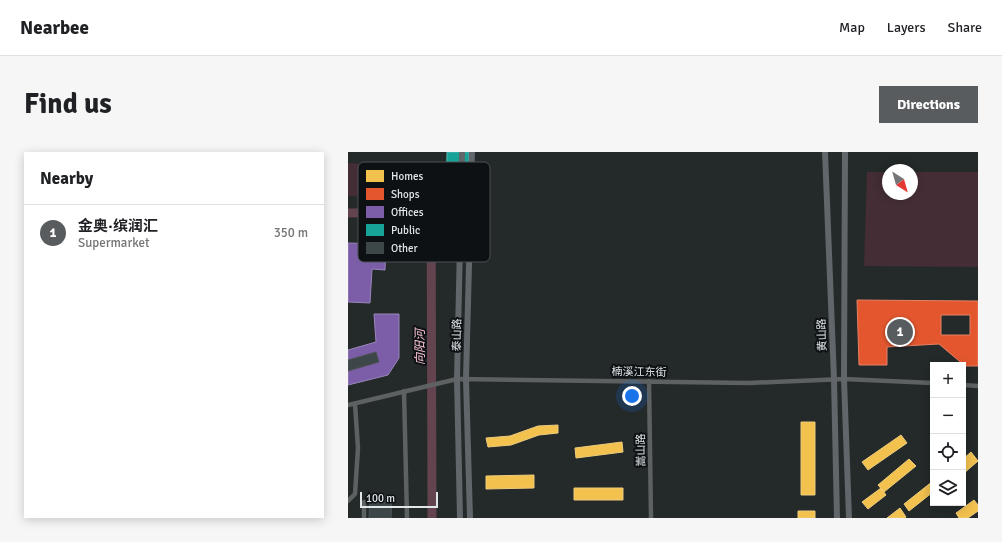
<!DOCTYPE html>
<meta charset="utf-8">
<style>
:root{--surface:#fff;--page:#f6f6f6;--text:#202124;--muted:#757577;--line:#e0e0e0;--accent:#595c5e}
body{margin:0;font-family:Signika,"Noto Sans SC",sans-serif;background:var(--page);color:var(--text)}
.controls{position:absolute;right:12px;bottom:12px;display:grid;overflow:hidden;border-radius:0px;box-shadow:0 2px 10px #0003}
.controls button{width:36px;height:36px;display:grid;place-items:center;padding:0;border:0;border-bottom:1px solid var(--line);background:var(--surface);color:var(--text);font:20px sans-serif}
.compass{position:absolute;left:534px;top:12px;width:36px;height:36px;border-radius:50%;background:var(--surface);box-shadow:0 2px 10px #0003;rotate:143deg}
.scale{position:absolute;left:12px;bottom:10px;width:78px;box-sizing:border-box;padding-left:4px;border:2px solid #e1e6e9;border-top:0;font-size:11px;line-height:14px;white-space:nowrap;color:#e1e6e9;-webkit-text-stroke:3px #0e1113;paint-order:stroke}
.you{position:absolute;left:284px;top:244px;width:14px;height:14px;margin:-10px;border:3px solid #fff;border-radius:50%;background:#1a73e8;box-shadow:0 0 0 6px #1a73e833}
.badge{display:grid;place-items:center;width:26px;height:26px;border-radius:50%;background:var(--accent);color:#fff;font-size:13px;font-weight:700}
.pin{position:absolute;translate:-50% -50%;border:2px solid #fff;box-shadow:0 1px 4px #0006}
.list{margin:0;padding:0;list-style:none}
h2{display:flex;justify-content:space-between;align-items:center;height:52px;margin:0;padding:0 16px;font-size:17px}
h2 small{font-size:13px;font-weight:400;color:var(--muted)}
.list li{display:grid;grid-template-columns:26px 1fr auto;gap:12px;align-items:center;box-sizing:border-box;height:56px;padding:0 16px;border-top:1px solid var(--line)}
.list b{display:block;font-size:15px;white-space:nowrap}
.list p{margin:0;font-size:13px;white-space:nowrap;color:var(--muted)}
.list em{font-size:13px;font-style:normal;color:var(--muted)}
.icon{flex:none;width:22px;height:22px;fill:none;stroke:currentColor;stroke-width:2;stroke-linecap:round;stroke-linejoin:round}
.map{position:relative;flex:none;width:630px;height:366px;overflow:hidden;border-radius:0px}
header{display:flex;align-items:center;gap:24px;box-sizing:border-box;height:56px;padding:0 20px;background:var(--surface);border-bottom:1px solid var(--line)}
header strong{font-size:19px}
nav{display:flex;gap:22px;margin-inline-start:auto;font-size:14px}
.intro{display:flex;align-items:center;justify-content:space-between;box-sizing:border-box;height:96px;padding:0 24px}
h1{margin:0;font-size:28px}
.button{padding:10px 18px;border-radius:0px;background:var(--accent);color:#fff;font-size:14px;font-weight:700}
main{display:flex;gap:24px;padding:0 24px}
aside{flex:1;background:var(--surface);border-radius:0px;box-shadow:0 2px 10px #0003}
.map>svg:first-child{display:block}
.green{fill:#442d35}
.homes{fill:#f2c14e;stroke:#edcc7c}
.shops{fill:#e4572e;stroke:#e38266;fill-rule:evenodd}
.offices{fill:#7b5ea7;stroke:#9a87bb}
.public{fill:#17a398;stroke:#54b7b0}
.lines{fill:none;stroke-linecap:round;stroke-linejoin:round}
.river{stroke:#62434e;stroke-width:9}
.building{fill:#3d4749;stroke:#4e5253}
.street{stroke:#5e6162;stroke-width:4.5}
.secondary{stroke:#606669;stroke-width:6}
.labels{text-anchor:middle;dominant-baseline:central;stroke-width:4;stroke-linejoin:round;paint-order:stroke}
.street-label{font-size:11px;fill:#e1e6e9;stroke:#0e1113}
.water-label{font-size:12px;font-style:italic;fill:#f8c4d6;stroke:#0e1113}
.key{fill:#0e1113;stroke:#4d5153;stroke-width:1}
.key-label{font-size:11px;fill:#e1e6e9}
</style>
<header>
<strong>Nearbee</strong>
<nav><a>Map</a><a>Layers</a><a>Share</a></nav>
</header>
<div class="intro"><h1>Find us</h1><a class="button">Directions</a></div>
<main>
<aside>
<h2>Nearby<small></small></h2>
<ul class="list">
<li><span class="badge">1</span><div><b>金奥·缤润汇</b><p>Supermarket</p></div><em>350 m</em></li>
</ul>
</aside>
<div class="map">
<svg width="630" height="366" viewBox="0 0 630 366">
<rect width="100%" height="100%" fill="#24292a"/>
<path class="green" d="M0,11L74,16L64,47L0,44Z
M519,20H540V42H564V20H630V115L516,114Z"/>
<path class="homes" d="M453,270H467V343H453Z
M210,273V281L191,283L163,293L140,295L138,286L162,284L190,274Z
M553,283L559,291L520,318L514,310Z
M274,290L275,300L228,306L227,296Z
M623,300L630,309L615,322V307Z
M561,307L568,314L536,340L530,333Z
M186,323V336L138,337V324Z
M585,329V340L561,359L556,352Z
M226,336H275V348H226Z
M533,336L538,343L520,357L514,350Z
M626,348L630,353V359L620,366H611L608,361Z
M552,356L558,365L557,366H539Z
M450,359H467V366H450Z"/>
<path class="shops" d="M509,148L630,149V214H617L591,192L539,195V213H511ZM593,163H622V183H593Z"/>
<path class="offices" d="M0,91L38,92L37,118L24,117L22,151L0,150Z
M26,162H51V206L40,223L0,233V198L28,190Z"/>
<path class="public" d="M99,0H121L120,59H98Z"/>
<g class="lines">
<path class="river" d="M83,24L84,366
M0,61L83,60"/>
</g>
<path class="building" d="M28,200L31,210L0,219V208Z
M22,343L44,344L43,366H21Z"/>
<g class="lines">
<path class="street" d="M301,229L303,366
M615,233L630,234
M56,239L59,366
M0,253L109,227L401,231L496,227L585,231
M0,349L7,342L10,296L7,252
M16,350V366"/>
<path class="secondary" d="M477,0L486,227L489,366
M497,0L496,227L501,366
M112,366L109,227L114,0
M122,366L118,227L124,0"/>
</g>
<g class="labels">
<g class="street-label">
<text transform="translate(109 183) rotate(-89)">泰山路</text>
<text transform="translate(474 183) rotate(-92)">黄山路</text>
<text transform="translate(291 220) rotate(1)">楠溪江东街</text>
<text transform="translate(293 298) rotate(-91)">嵩山路</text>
</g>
<g class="water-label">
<text transform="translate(72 195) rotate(-90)">向阳河</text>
</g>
</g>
<rect x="10" y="10" width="132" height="100" rx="6" class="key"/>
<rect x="18" y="18" width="18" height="12" fill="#f2c14e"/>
<rect x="18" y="36" width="18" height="12" fill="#e4572e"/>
<rect x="18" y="54" width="18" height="12" fill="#7b5ea7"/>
<rect x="18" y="72" width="18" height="12" fill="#17a398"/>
<rect x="18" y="90" width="18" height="12" fill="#3d4749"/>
<g class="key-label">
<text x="43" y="28">Homes</text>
<text x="43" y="46">Shops</text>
<text x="43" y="64">Offices</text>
<text x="43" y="82">Public</text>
<text x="43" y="100">Other</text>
</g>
</svg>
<div class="controls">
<button>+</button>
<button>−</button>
<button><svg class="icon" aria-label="locate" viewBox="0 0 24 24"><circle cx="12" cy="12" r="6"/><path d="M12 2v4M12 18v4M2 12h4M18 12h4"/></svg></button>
<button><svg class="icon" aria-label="layers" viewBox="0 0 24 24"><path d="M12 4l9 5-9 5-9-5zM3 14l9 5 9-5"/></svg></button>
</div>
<svg class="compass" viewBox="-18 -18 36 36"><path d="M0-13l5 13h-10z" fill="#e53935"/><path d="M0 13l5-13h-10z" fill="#757577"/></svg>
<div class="scale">100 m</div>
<div class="you"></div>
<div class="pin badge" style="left:552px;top:180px">1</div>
</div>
</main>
